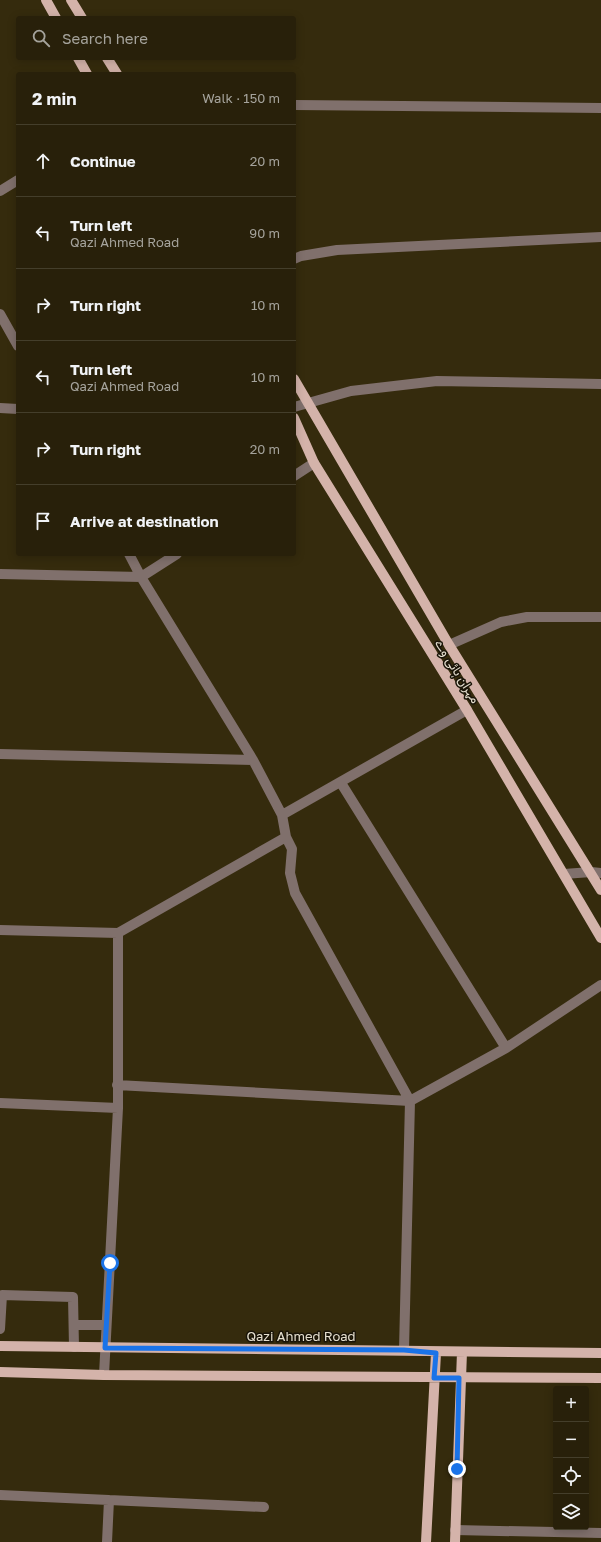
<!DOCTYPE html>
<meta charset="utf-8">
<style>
:root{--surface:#28200a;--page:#302813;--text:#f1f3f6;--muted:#a5a39c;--line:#443e2b}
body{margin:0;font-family:"Golos Text",Vazirmatn,sans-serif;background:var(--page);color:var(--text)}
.controls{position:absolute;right:12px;bottom:12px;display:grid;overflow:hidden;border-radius:4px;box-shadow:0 2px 10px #0003}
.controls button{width:36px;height:36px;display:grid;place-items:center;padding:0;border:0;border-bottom:1px solid var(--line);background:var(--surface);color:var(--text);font:20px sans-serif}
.stop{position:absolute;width:12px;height:12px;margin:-9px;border:3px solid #1a73e8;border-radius:50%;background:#fff}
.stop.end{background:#1a73e8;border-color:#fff;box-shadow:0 1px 4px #0008}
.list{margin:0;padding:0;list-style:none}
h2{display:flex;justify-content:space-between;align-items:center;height:52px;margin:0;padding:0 16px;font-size:17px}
h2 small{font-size:13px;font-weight:400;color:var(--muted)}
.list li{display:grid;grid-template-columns:26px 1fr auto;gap:12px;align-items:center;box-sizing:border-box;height:72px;padding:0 16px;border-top:1px solid var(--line)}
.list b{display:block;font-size:15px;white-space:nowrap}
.list p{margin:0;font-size:13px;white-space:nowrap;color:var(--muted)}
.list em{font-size:13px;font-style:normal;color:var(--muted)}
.icon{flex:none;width:22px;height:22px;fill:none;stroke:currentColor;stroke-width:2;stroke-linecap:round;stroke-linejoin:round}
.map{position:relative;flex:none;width:601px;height:1542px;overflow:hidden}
.search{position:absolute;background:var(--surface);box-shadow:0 2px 10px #0003;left:16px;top:16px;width:280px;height:44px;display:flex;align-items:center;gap:10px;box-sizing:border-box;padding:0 14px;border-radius:4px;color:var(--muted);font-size:15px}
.panel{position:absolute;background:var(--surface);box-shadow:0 2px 10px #0003;left:16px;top:72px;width:280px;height:484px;border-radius:4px}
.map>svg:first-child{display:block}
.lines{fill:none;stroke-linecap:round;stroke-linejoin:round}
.minor{stroke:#80706c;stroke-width:10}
.major{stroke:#d4b3aa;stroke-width:10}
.route{stroke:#1a73e8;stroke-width:5}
.labels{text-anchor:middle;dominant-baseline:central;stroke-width:3;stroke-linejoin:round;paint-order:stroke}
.street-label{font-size:13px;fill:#e5dfce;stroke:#191408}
</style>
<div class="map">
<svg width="601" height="1542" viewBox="0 0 601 1542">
<rect width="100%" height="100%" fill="#352b0d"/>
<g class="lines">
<path class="minor" d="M294,105L601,108
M0,191L18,180
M294,259L301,256L337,250L601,237
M0,314L18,346
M294,407L351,391L437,381L601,384
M0,408L18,409
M294,476L314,463
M129,554L141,577L253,760L282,815L286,837L292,849L290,873L295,893L410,1101L404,1350
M0,574L141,577L177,554
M449,645L501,622L527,617H601
M0,754L253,760
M341,783L506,1048
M282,815L467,710
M564,874L591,872L601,873
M0,930L118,933L286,837
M117,1085L410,1101L506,1048L601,985
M0,1103L118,1108
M74,1325H106
M0,1329L2,1295L73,1297L74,1347
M104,1375L118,1108V933
M0,1495L264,1507
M455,1530L601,1533
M107,1542L109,1500"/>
<path class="major" d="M46,0L56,18
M71,0L82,18
M78,58L87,74
M107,58L117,74
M294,379L449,645L601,890
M294,418L314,463L467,710L601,938
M0,1346L601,1353
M0,1372L104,1375L601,1378
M426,1542L436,1353
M455,1542L462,1352"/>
</g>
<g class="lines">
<path class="route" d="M110,1263L105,1348L404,1350L436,1353L434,1378H459L457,1469"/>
</g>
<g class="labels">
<g class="street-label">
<text transform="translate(458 671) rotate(58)">مہران ہائی وے</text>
<text x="301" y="1336">Qazi Ahmed Road</text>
</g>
</g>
</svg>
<div class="controls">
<button>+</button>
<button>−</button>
<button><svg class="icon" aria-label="locate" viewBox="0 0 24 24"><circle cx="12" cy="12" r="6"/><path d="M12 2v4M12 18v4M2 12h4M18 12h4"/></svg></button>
<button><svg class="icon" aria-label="layers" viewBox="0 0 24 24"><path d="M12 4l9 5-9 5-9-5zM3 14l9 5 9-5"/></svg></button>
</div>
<div class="stop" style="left:110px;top:1263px"></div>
<div class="stop end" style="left:457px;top:1469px"></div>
<div class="search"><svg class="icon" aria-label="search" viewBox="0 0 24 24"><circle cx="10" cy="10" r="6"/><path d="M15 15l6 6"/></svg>Search here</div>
<section class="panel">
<h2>2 min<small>Walk · 150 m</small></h2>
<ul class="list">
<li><svg class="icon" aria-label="ahead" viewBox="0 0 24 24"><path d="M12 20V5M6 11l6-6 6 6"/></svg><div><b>Continue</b></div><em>20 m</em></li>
<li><svg class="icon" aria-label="left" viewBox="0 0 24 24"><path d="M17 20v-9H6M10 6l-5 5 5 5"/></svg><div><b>Turn left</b><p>Qazi Ahmed Road</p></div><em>90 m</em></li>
<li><svg class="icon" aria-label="right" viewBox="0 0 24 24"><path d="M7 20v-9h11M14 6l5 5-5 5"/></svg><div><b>Turn right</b></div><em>10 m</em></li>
<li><svg class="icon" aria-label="left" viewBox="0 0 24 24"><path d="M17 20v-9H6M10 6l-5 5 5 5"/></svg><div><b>Turn left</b><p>Qazi Ahmed Road</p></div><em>10 m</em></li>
<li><svg class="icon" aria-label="right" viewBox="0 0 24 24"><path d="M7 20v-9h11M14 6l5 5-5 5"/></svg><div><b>Turn right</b></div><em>20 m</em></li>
<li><svg class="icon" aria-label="arrive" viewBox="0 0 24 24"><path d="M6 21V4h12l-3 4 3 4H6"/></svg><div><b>Arrive at destination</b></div></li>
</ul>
</section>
</div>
